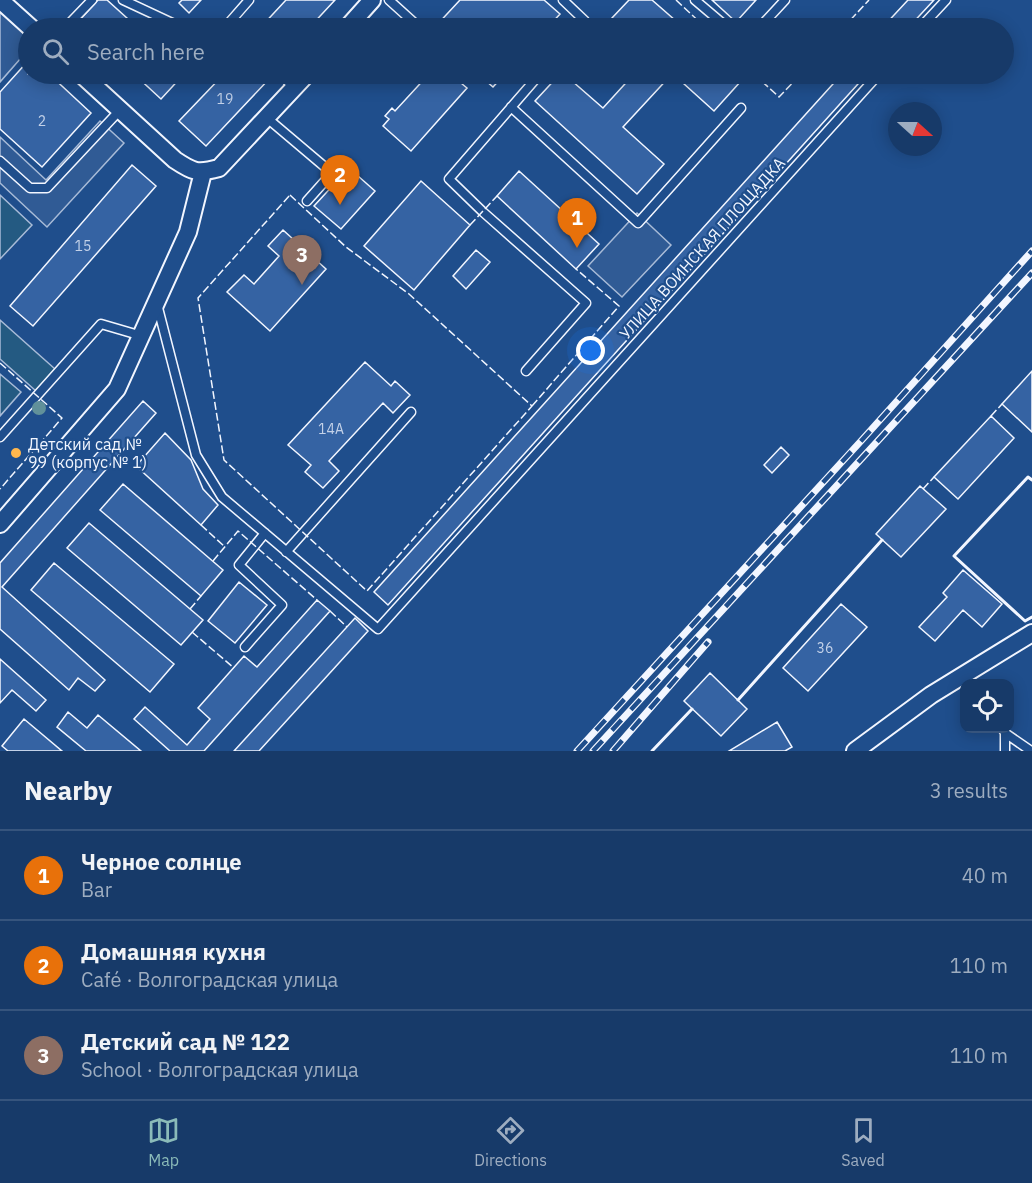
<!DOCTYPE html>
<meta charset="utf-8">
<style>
:root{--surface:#173a69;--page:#244571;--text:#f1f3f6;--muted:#9eadc0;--line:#36547d;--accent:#8bbbb9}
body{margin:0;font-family:"IBM Plex Sans",sans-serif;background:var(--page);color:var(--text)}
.controls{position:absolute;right:18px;bottom:18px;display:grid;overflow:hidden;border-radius:12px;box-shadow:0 3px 15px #0003}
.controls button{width:54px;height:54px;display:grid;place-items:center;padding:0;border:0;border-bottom:2px solid var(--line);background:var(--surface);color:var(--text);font:30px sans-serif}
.compass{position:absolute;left:888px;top:102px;width:54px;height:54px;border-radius:50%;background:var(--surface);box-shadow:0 3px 15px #0003;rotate:111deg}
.you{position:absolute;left:591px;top:351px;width:21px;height:21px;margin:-15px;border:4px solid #fff;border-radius:50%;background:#1a73e8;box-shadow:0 0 0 9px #1a73e833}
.badge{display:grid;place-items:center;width:39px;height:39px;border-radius:50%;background:var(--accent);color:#fff;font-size:20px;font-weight:700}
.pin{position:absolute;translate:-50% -50px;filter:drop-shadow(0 2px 3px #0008)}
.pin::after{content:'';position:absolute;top:32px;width:21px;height:18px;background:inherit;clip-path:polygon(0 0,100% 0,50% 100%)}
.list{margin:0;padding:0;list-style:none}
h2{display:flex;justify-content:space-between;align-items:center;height:78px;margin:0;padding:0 24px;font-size:26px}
h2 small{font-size:20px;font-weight:400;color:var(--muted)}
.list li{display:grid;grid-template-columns:39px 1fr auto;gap:18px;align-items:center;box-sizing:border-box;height:90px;padding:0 24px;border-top:2px solid var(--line)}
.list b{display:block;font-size:22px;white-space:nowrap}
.list p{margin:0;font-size:20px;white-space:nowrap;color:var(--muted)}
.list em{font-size:20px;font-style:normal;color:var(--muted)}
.icon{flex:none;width:33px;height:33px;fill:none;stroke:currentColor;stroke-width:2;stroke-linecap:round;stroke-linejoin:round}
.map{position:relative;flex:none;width:1032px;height:751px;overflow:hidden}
.search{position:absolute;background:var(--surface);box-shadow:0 3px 15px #0003;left:18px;right:18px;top:18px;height:66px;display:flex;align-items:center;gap:15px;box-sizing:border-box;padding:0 21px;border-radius:33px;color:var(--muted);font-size:22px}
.sheet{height:348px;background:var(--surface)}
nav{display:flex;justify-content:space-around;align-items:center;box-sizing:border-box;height:84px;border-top:2px solid var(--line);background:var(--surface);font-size:16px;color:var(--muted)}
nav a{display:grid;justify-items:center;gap:3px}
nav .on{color:var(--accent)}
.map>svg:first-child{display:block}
.green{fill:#245a82;stroke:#a8bbd7;stroke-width:1.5}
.parking{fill:#305b95;stroke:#a8bbd7;stroke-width:1.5}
.building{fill:#3563a3;stroke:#f2f6ff;stroke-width:1.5}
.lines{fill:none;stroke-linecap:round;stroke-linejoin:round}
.service-casing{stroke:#f2f6ff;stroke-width:11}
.minor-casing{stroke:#f2f6ff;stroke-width:20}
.service{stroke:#1f4e8c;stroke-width:8}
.minor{stroke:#1f4e8c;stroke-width:16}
.rail-casing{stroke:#f2f6ff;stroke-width:7}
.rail{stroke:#1f4e8c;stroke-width:4.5;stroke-dasharray:14;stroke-linecap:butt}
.fence{stroke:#f2f6ff;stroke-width:1.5;stroke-dasharray:8 3;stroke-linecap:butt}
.wall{stroke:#f2f6ff;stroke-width:3}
.tree{fill:#61919a}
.poi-dot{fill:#ffb74d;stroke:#1f4e8c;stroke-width:2}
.labels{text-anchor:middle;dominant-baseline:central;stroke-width:4.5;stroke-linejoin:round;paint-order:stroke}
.number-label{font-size:14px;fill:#c3d1e8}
.street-label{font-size:16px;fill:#f2f6ff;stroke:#1f4e8c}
.poi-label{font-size:16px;fill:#f2f6ff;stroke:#1f4e8c;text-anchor:start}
</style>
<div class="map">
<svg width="1032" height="751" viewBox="0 0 1032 751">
<rect width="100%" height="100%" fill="#1f4e8c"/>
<path class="green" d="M0,195L32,225L0,259Z
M0,320L55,369L36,391L0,359Z
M0,374L21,392L0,416Z"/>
<path class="parking" d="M0,0L28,28V50L0,82Z
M100,121L124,143L47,227L0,183V137L46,180Z
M637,213L671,245L622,297L588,266Z"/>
<path class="building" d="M98,0H107L138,28H85L78,22Z
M182,0H201L189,13L179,3Z
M286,0H335L309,28H260Z
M460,0H544L560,14L547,28H434Z
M629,0H652L684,28H624L612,18Z
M712,0H756L736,22Z
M908,0H934L908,28H882Z
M28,61V74H49L91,113L42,167L0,129V92Z
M134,74H184L161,99Z
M224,74H265L270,78L206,146L179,121Z
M429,74H450L467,88L411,151L383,126L389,119L385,116L392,108L395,111Z
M478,74H505L493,87Z
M560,74H564L603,108L634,74H672L623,127L664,164L637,194L535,101Z
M673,74H733L741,81L714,111Z
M842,74H867L388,605L374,592Z
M132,165L156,186L33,326L10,306Z
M349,168L375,191L341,229L314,206Z
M519,171L599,244L576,269L497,196Z
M421,181L470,225L414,290L364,246Z
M283,230L326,269L270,331L227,292L244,275L254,284L279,256L268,246Z
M476,250L490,262L466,289L453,276Z
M365,362L391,386L395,381L410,395L393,413L383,403L329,461L339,471L323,488L305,472L311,465L288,445Z
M1032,371V432L1002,404Z
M143,401L156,413L2,587L105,680L95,691L78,678L69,690L0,629V563Z
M991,416L1014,438L958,499L934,477Z
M165,433L191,460L203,489L218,505L201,525L136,466Z
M781,447L789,455L772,473L764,465Z
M123,484L223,570L201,596L100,510Z
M920,486L946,509L901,557L876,534Z
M89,523L203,620L181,645L67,548Z
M54,563L174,664L150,692L31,590Z
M963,570L1002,604L982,627L963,610L935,641L919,627L947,597L943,593Z
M239,582L267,605L235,643L208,621Z
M317,600L330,611L204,751H170L134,719L145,707L187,745L210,719L198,708L244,656L257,667Z
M841,604L867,627L808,691L783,668Z
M355,618L368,631L259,751H234Z
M0,659L46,700L36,711L12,690L0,703Z
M710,673L747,709L721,736L684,701Z
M68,712L87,728L98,715L141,751H86L57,727Z
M24,719L62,751H8L2,746Z
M777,722L792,747L785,751H729Z"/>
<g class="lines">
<defs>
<path id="service" d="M123,0L183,28
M389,0L420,28
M563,0L585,21L579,28
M695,0L728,28
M228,24L249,0
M65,28L92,0
M220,28L228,24L233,28
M759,28L785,0
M920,28L946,0
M280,74L295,88
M511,107L638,223L741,108
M267,118L332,173L307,201
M0,161L30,188H47L121,109
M157,304L196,455L222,497L378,629L879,74
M526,371L586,303L483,212L449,179L540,74
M0,437L101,324L142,336
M286,552L411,412
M245,647L282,605L239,565L265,533
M1002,728L1005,733L1031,751
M1005,751V733"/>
<path id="minor" d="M0,0L31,28
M347,28L372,0
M81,74L175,160C193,172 197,174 219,168L307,74
M0,524L117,389L188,232L203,172
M855,751L931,695L1032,633"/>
</defs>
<use href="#service" class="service-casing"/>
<use href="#minor" class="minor-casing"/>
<use href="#service" class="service"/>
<use href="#minor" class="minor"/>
<defs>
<path id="rail" d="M577,751L861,441L1032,251
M593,751L1032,273
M613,751L708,642"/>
</defs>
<use href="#rail" class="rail-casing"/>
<use href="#rail" class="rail"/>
<path class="fence" d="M676,0L706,28
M843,28L869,0
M754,74L779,97L801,74
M290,195L346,247L409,294L532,406L367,591L224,460L198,298Z
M470,225L497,196
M0,363L62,418L0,489
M532,406L619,306L576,269
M991,416L1002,404
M923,489L934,477
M201,525L225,547
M213,561L238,531L317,600
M190,609L201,596
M330,611L347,627
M192,632L234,668"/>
<path class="wall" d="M1032,480L1028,477L954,556L1025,621L1032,617
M738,700L882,540
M652,751L692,709"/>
</g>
<circle class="tree" cx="39" cy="408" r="7"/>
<circle class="poi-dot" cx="16" cy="453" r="6"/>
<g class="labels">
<g class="number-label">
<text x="225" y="99">19</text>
<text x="42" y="121">2</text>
<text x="83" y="246">15</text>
<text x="331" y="429">14А</text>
<text x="825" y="648">36</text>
</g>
<g class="street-label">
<text transform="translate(702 248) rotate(-48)">УЛИЦА ВОИНСКАЯ ПЛОЩАДКА</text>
</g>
<g class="poi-label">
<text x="28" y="444">Детский сад №<tspan x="28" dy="18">99 (корпус № 1)</tspan></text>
</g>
</g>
</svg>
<div class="controls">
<button><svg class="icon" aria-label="locate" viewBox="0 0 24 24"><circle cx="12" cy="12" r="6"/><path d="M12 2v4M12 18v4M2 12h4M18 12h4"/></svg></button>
</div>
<svg class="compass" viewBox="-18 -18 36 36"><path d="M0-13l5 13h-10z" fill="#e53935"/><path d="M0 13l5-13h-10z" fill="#9eadc0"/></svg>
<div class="you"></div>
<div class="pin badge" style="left:577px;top:248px;background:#e8710a">1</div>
<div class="pin badge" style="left:340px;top:205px;background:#e8710a">2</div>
<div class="pin badge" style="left:302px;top:285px;background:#8d6e63">3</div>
<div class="search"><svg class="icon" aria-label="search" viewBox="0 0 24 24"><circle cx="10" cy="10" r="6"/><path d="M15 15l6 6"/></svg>Search here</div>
</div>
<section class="sheet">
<h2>Nearby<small>3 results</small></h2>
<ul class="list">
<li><span class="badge" style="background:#e8710a">1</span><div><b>Черное солнце</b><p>Bar</p></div><em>40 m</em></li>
<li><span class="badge" style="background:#e8710a">2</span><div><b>Домашняя кухня</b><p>Café · Волгоградская улица</p></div><em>110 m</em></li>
<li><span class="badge" style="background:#8d6e63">3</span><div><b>Детский сад № 122</b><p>School · Волгоградская улица</p></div><em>110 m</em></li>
</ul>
</section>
<nav>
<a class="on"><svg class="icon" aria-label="map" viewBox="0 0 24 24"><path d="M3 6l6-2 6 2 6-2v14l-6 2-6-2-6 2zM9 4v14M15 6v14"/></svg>Map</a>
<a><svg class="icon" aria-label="directions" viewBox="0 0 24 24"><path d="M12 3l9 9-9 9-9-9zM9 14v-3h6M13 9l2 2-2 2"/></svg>Directions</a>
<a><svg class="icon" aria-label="saved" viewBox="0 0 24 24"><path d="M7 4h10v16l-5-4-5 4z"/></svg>Saved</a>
</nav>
